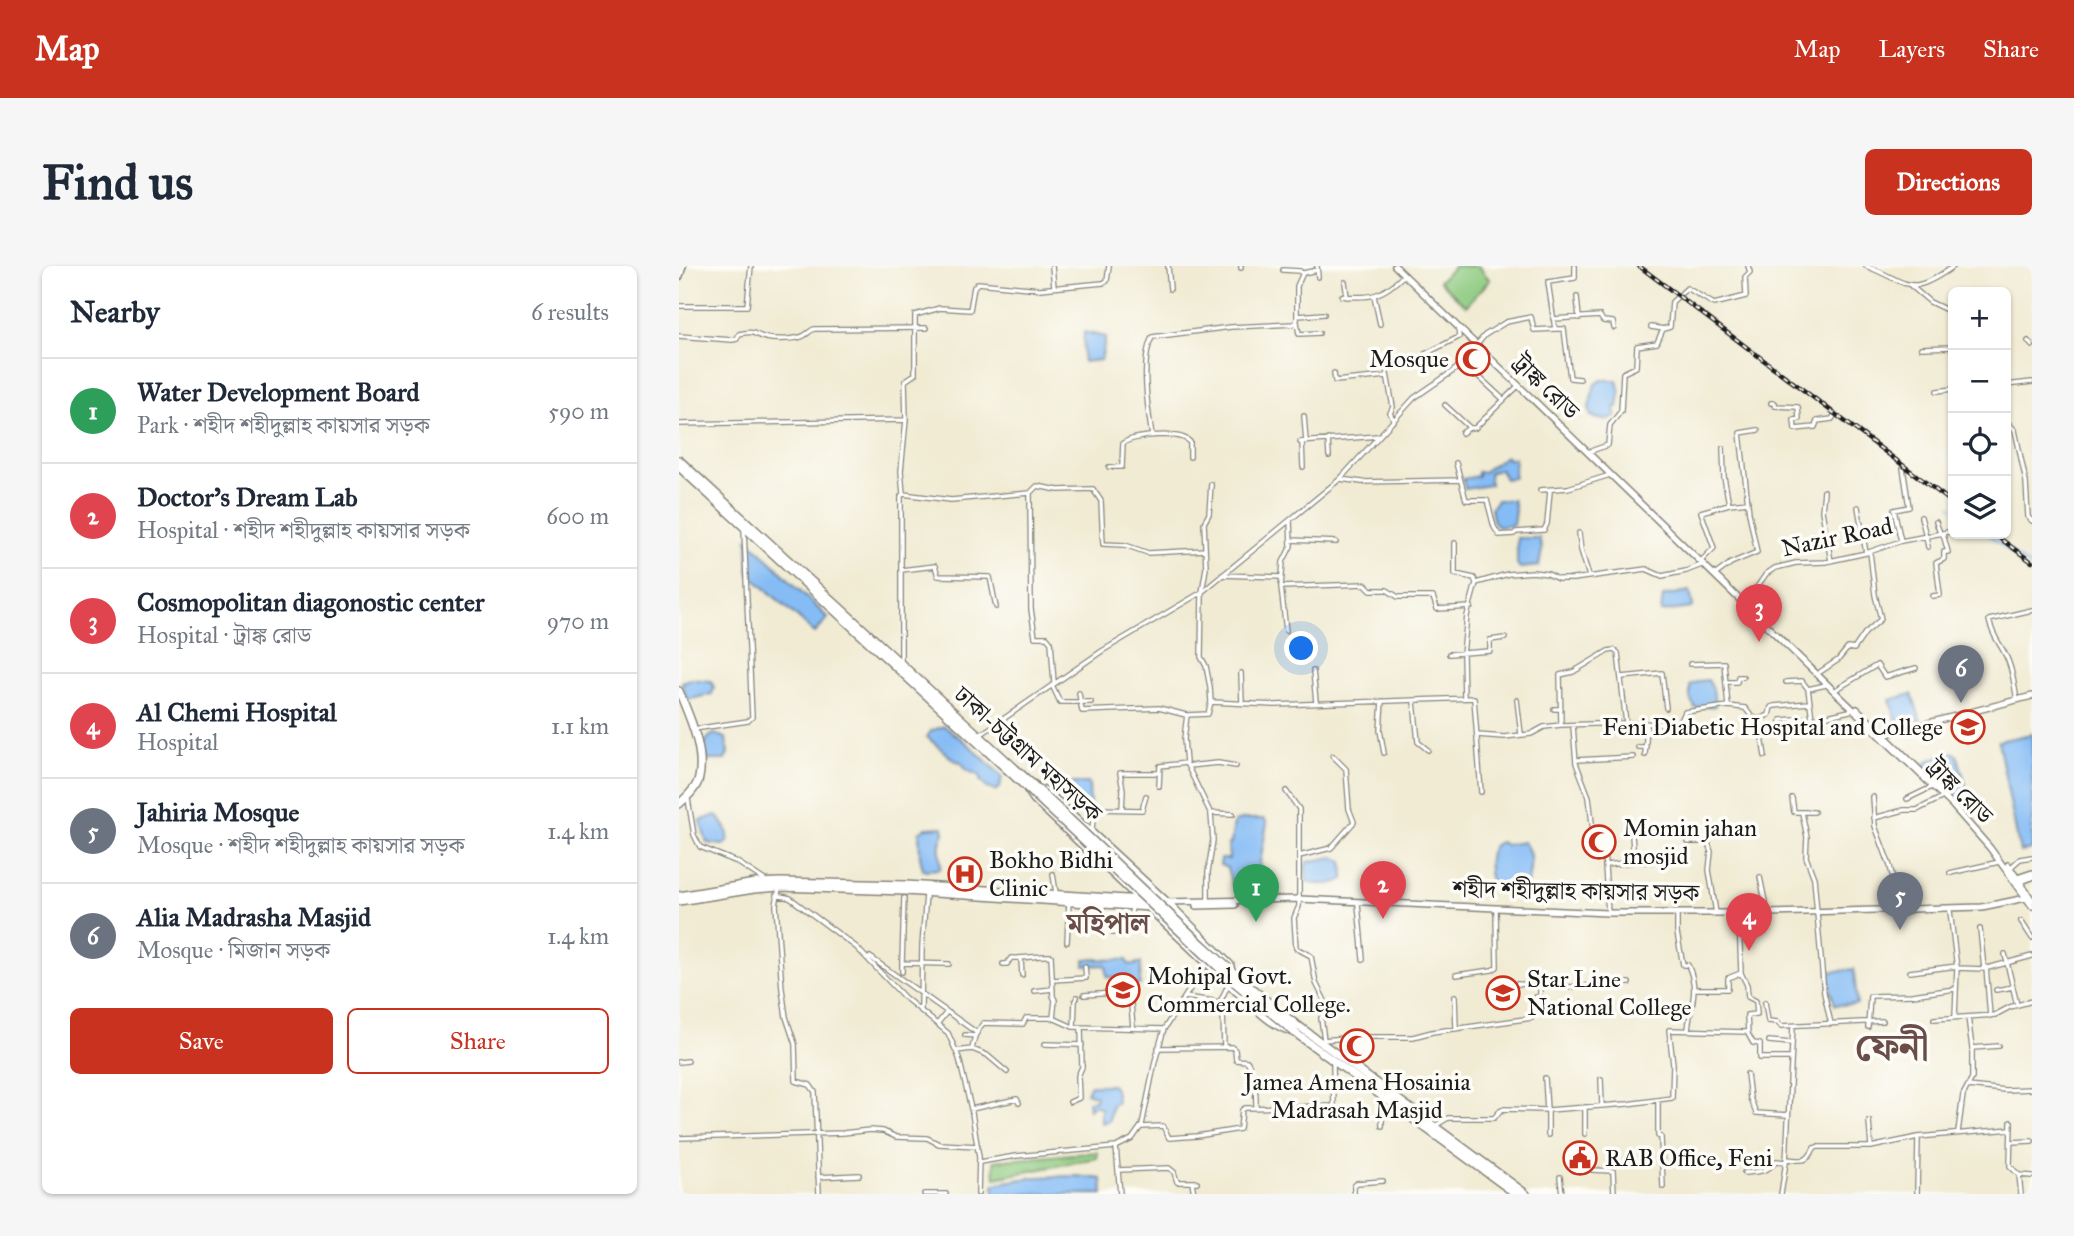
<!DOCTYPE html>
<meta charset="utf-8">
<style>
:root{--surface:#fff;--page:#f6f6f7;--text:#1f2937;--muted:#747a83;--line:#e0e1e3;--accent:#c8321e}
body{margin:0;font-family:"IM FELL Great Primer","Noto Serif Bengali",serif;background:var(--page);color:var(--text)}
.controls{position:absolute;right:21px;top:21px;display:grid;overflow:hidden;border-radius:10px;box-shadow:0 2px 5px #0004}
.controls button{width:63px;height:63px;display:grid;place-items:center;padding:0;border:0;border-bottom:2px solid var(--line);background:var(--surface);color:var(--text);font:35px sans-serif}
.you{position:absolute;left:623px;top:383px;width:24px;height:24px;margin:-18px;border:5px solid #fff;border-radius:50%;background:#1a73e8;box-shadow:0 0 0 10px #1a73e833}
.badge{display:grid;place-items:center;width:46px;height:46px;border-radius:50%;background:var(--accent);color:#fff;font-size:23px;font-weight:700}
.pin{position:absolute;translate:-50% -58px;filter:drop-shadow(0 2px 4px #0008)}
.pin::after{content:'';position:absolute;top:37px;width:24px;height:21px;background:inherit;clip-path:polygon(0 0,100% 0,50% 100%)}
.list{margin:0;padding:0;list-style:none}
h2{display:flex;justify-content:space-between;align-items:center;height:91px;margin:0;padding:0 28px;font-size:30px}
h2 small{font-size:23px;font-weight:400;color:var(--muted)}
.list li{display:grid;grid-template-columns:46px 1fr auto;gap:21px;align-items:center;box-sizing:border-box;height:105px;padding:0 28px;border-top:2px solid var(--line)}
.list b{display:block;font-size:26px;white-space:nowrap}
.list p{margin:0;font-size:23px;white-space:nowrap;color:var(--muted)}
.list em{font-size:23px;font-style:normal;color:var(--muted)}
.actions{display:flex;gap:14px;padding:21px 28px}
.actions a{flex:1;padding:16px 0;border:2px solid var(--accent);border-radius:10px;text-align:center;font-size:24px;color:var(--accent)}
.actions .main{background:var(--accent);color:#fff}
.icon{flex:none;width:38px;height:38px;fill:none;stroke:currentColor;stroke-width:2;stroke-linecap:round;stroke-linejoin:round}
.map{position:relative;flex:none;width:1353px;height:928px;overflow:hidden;border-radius:10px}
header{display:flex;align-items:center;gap:42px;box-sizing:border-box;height:98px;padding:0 35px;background:var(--accent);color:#fff}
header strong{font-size:33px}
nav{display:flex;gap:38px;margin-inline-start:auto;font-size:24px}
.intro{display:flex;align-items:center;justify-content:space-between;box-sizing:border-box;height:168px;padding:0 42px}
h1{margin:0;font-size:49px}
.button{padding:18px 32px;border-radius:10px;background:var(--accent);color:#fff;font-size:24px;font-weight:700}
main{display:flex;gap:42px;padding:0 42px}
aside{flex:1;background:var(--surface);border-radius:10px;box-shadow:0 2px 5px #0004}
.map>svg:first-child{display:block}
.green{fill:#8fcb81;stroke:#56744e;stroke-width:2}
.water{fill:#85bcf5;stroke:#506c88;stroke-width:2}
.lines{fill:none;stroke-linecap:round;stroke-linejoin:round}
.stream{stroke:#85bcf5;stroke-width:2}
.minor-casing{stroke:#868478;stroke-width:6}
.secondary-casing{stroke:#868478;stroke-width:8}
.trunk-casing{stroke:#868478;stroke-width:10}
.minor{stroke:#fff;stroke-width:3.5}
.secondary{stroke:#fff;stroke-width:5}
.trunk{stroke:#fff;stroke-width:7}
.rail-casing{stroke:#1c1c1c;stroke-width:4.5}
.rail{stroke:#fdfcf7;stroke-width:2;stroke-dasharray:5;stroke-linecap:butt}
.trunk-bridge-casing{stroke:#868478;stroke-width:10;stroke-linecap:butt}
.trunk-bridge{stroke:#fff;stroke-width:7}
.labels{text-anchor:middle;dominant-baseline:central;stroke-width:7;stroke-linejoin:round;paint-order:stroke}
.poi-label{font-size:24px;fill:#1c1c1c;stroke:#fdfcf7;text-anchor:start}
.street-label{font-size:24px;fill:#1c1c1c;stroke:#fdfcf7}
.quarter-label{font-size:28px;font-weight:bold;fill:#6a4d48;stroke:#fdfcf7}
.town-label{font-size:38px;font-weight:bold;fill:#6a4d48;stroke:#fdfcf7}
</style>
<header>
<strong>Map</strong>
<nav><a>Map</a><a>Layers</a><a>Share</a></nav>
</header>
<div class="intro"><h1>Find us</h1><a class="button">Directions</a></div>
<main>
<aside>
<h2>Nearby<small>6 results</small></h2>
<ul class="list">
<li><span class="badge" style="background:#2e9e5b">1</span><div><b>Water Development Board</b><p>Park · শহীদ শহীদুল্লাহ কায়সার সড়ক</p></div><em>590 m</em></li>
<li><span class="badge" style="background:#e0444e">2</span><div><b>Doctor's Dream Lab</b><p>Hospital · শহীদ শহীদুল্লাহ কায়সার সড়ক</p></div><em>600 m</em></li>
<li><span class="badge" style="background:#e0444e">3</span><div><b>Cosmopolitan diagonostic center</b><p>Hospital · ট্রাঙ্ক রোড</p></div><em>970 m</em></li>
<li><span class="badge" style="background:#e0444e">4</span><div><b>Al Chemi Hospital</b><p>Hospital</p></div><em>1.1 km</em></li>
<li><span class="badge" style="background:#6b7280">5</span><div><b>Jahiria Mosque</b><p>Mosque · শহীদ শহীদুল্লাহ কায়সার সড়ক</p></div><em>1.4 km</em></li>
<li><span class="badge" style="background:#6b7280">6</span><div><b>Alia Madrasha Masjid</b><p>Mosque · মিজান সড়ক</p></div><em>1.4 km</em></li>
</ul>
<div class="actions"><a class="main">Save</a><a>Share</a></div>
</aside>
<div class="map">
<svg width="1353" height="928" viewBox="0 0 1353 928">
<rect width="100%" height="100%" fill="#fdfcf7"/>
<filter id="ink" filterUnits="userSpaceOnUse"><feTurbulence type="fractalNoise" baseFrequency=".0143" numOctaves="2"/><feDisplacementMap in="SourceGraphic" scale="14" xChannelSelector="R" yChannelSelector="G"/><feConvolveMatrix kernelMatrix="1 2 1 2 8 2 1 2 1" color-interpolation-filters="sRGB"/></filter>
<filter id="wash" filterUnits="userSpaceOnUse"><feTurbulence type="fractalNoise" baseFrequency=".00686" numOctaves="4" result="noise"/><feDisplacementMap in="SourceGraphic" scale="28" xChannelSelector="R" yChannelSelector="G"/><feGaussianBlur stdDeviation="1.57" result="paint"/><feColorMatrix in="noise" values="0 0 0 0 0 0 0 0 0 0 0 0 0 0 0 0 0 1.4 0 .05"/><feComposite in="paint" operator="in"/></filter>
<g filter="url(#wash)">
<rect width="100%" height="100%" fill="#f1ebd3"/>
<path class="green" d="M776,0H799L811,14L787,40L760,15Z
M418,886V892L316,912L315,895Z"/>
<path class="water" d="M405,66L427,71L422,94L404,96Z
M923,114H938L941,127L939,141H936L937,149C928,156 921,154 912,150L910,141L916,118Z
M827,190L830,193L836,192L835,212L826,213L821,203L810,207L811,219L786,223L784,213L799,210V206H804Z
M818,234H834L836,244L834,259L819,261L814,254L812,242Z
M838,272H860L863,284L860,300L841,302L838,298Z
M69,273L149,352L136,367L70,308Z
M1011,325L1014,340L1012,342L982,346L984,330Z
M12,413L32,415L35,421L33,428L8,434L3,416Z
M1029,414L1034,423L1036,440L1016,442L1011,432V419L1020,415Z
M1233,428L1242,455L1220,462L1211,434Z
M265,460L289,478L323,510L321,522L316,525L308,522L301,514V510L288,504L282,496L275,494L248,471L252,465Z
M35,468L47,472L49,487L46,494H29C24,484 24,473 35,468Z
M1353,468V584L1341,586L1319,475Z
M1270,486L1276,487L1279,491L1288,523L1287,526L1276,531L1266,526L1244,501L1249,495Z
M391,517H410L411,543H398L390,536Z
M37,549C44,556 51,566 49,576L44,579L28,577L21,555Z
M565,553H585L588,557L581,597L582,615L560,616V621L553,620L548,602L541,599L542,593H550L549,578L552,577L555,556Z
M264,561L265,568C257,577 263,592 261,603L244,604L241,591L240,566L247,562Z
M822,576L826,579L844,576C855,587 851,603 849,617H812C809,604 806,579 822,576Z
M654,591L664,595L665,613C655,619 638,620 628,615L626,601L629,596Z
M406,693L448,694L449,698L457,699V697H462L461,719H439V712L428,711L427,699L406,700Z
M1175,703L1178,738L1156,739L1151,722L1150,706Z
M412,819H433L436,823L438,836L433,839L430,855L422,857V842L418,840H413L410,844L409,835L416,834L417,830L407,826Z
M397,910L423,913L424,928H315V919L320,917L356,911Z"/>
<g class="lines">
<path class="stream" d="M1272,240L1274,242
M1308,268L1353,302"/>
</g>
</g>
<g filter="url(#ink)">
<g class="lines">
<defs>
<path id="minor" d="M373,0L375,21
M489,0L491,23
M562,0V2
M638,0L639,11
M1187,0C1233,18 1229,32 1275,0
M604,4L621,5L623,8
M666,16L668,31
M1232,20L1251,36L1274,47
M663,30C692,33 704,30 725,9
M695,30L701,58
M898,31L900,52
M0,40H68L72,0
M618,50L645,48
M874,53L921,50L924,55L934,56L935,62
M618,56L620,68L640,67
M972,61L985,63
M876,63H885L891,112L901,113
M0,70L53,74L58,73L60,68C77,64 74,69 87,72C96,74 119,74 126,69C129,67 132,64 135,63L247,62
M1349,75L1353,80
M1242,82L1274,81
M746,88L780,71L779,62
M706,97L714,141L711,147L715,155
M655,107L656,115L708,110
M798,109L825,134
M1327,119L1353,116
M1258,125L1274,123
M1092,137H1096V140L1119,141L1120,153L1115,154L1116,163L1136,161L1138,155L1153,153L1155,150
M766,139L791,162H796L840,119
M625,150L627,175
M1327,155L1336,164L1347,216L1349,251L1353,255
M0,158L227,154
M783,167L790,162
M473,170C469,144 461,95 473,71L552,61L615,58L618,54V20L624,7L638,4
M649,173L650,190
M621,176L699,170
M623,176L624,201
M1044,182L1045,211L1050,238
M909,186L929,179L931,159L942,145L944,107L957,101L958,80L978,77L984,63L991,61L993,36L1008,22L1035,38L1067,30L1066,11L1071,6L1069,0
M777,197L787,234H808L815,261L820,269L835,268L837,266L865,264L868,258L871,225
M430,201H443L444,177C456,169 502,165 511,176V191
M661,213L683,216L781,214
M861,224L889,222L931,209
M1145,225L1143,245L1152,295
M351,227L352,343L356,371H368L372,376L375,417
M224,228L222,205L227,154L226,115L236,108V49L261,42L291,44L295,21L299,17L361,23L424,17L428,15L430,0
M1179,241L1187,287
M1242,251L1247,270
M900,267L902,284L910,310
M1247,270L1249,281
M612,274L657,276
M1222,275L1215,244L1230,241L1224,202
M776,277V308L795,312L797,317L788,350L784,388L785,432
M1022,295L1035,282L1022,246L1050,238L1069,236
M222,304L256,300L259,310L311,311L317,341
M1037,308L1052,297L1078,286L1070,247L1061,167L1079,164
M543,309L603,311
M797,317L829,308L854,306L869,308L879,313H894L967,303L983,310L1007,305L1025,298
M602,321L686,318L692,324H708L719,331H754L758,343L792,341
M1254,330L1261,329L1257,297L1265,293V286H1269L1264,268L1261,267L1257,256
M1062,335L1078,321L1087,308L1096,302L1117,297L1146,296L1187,287L1222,275L1274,265
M607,365L602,321L604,296L612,280L611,254
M770,388L811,385V374L826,372
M222,397V230L224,228L272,234L351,227L358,220L379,224L414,223L422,235L424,278L446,279L469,287L526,284
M1011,398L1045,397L1049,440
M634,405L637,436
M1141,406L1159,394L1169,382L1175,383L1186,367L1202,353L1196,329L1191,286
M562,407L563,437
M943,411L983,407L987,442
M1047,416H1058L1059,411H1064
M1107,416L1123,415L1129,423L1133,452
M373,419L381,436H412
M1129,423L1147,419
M1158,423L1198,399L1206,411L1237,402
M400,427L403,445L480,442L507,449
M838,434L842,468
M1338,434C1335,419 1334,403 1327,390C1320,375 1314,372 1310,354L1353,344
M703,435L701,464L705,487
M735,435L739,476L749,484
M532,436L596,439L795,432L802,526
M875,443H882
M1080,453L1086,490
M882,459L881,409L894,406L929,385L935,384L939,387L947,457
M894,460L897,497L910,531L914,566L924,568L929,647
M15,463L69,455L73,451L65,264
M1102,463V454L1144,451L1175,444
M301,469L423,385L523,326L661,213L735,132L777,103L806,69L827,56L852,51L855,64L876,63L869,16L896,12V0
M798,469L825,471L852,468L865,461L882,459L947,457L995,458L1001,457L1006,446L1049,440L1066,442L1073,451L1080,453L1090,449L1092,441L1095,440L1130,437
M959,481H967
M966,489L968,458
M897,494L954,491
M509,500L539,497L557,500
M480,520L481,500L507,497
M607,525L620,543V640L615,652L617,682L632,690L637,717L646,735V745L642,752L645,774L677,771H734L753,766L853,752V737L857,731H861V721
M1194,531L1196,560L1211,600L1216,621L1229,646
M1113,532L1115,546H1135
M9,533L15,569L21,581L58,596L87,615
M1228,533L1253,521
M443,543L444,524L441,507H480
M532,547L554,548
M1123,547L1128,571L1127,591L1135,612L1145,727L1152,758
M1195,552L1225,544H1238L1264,531
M413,564L415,543L463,544L467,530
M953,569L955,596
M1009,576H1029L1032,586L1030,604L1037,647
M620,590L652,582L675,556L670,543L667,503L654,490
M927,599L955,596H972
M1331,602L1341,593L1353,591
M1271,607L1320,596
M374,608L377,627
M1081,611L1089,650
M100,622L97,639L103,723L107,751L116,778L117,815L131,819L136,826L140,928
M97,629L111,632L177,681L225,731L269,767L280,792L293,847L300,891L299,928
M529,634V606L534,574L532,548L507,497L505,473L508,449L529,448L532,436L531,421L527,400L522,391L523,326L527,302L525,257L530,248L532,218
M679,638L684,693
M1271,645L1278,702L1276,751
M998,649V667L1004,699H1009C1021,726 1011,739 1009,764
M1342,655L1353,672
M1301,663L1305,703
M434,667L448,666L453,642
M388,676L390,636
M1326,688L1338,739
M191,691L298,767
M342,693L343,709
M223,697L225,632
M1307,701L1311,750
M1278,702L1305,703L1353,690
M223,706V697L270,698
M1231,706L1278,700
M1062,707L1068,719L1069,731L1077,735L1078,748L1068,749L1069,767
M777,709L813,704L818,701L817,645
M373,714L407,712L406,701
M838,718L891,721L950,717
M1016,723H1049V712L1062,707L1060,650
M1317,724L1334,721
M355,725L374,723
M405,729L451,726L454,762
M776,730L777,763
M398,731L396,735L395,761L485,763
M506,731L541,736L549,719
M541,736L544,745L545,781
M1086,736L1089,755L1099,756L1102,760L1204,755
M242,743L243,680L247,628
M374,752L394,761
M1255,753L1316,749L1331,741L1353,735
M259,757L267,747
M1189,761L1191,730L1233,729L1276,723
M296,770L304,757L344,758L347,752H374L376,734L374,730L372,690C358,689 345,693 332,692L328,698H324
M1090,775L1111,777
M366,778L403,779
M479,782L553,781L556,784L557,794L568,795C573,801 570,804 572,812C577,824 577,826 577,841
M1293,782L1320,780
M293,783L308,789L328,806
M277,785L293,783L296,770L286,769
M0,796L9,795
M1068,808L1071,832L1077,847L1109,849
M866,812L868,844
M922,813L923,840
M1289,820L1326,824L1353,823
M979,834V870L982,871L984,921
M391,836L400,832L399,810L403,801L402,762
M906,841V868
M292,843L338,833L340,837
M1190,855L1192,881
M1332,856L1331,900L1340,909L1342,928
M703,860V842L706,834
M756,860L769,852H815L821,845L825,843L869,844L948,838L993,832L994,798L990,764L1068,766L1074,777L1081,778V792H1111
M462,861L484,860L490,872L518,870L561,863L563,844L566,842L655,840L654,797
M1279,866L1284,829L1293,812V782L1289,751
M869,869V844
M0,872L164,867L191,864L204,865L217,871L248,872L260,878L299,880
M1332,876L1353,875
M437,881L441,928
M1107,893C1123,894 1128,898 1135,882L1139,881H1192L1239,871L1332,863
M301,896L337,890L437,881L453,873L463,859L476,795L485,763L527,698
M439,904L490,902L495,906L498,916H518
M913,904L934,905L935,928
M1065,907C1078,906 1090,906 1097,895L1107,896
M1340,909L1353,910
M139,911L180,909
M881,911L883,928
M513,916L515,928
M245,928H267
M675,928V920L678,917L704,915
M1102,928L1107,896L1114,760
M1238,928L1239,871"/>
<path id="secondary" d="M716,0L1274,540L1311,582L1353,640
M1178,443L1259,522
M1203,469L1353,430
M1329,599L1353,634
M1338,612L1353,607
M1340,616L1353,611
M487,636L620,633L928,647H1089L1303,641L1347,632
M517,640L556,639"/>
<path id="trunk" d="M0,10L3,0
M0,194L352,517L368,526L492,640L551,699
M0,201L347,521L355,533L565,732C580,745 595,761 615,766L837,928
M0,425C10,450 26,483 20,512C18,522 8,531 0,538
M0,630L76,617L101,616L227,619L463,634
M0,635L75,623L100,621L226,625L471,641
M617,758L847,928"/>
</defs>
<use href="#minor" class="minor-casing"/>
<use href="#secondary" class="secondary-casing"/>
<use href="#trunk" class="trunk-casing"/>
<use href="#minor" class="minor"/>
<use href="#secondary" class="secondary"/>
<use href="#trunk" class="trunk"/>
<defs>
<path id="rail" d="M960,0L1274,237
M1315,268L1353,296"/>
</defs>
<use href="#rail" class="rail-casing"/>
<use href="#rail" class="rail"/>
<defs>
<path id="trunk-bridge" d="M352,517C441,598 525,687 620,761
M347,521L555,716L615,766"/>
</defs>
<use href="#trunk-bridge" class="trunk-bridge-casing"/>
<use href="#trunk-bridge" class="trunk-bridge"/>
</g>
</g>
<defs>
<symbol id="mosque-ring" viewBox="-11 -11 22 22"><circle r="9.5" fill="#fdfcf7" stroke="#c8321e" stroke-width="1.5"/><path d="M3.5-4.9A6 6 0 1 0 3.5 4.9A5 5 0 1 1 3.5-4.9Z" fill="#c8321e"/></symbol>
<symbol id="university-ring" viewBox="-11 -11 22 22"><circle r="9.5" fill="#fdfcf7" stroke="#c8321e" stroke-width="1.5"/><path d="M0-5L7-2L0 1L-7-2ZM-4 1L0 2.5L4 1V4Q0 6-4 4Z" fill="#c8321e"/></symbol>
<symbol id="hospital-ring" viewBox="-11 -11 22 22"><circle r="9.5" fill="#fdfcf7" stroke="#c8321e" stroke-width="1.5"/><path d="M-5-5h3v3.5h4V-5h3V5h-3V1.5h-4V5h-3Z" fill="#c8321e"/></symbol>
<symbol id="civic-ring" viewBox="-11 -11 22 22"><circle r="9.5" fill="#fdfcf7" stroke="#c8321e" stroke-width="1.5"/><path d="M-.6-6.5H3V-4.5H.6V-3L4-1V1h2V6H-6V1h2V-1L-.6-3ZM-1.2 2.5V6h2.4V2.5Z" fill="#c8321e"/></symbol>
</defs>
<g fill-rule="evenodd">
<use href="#mosque-ring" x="775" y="74" width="38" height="38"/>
<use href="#university-ring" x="1270" y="442" width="38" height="38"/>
<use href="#mosque-ring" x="901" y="557" width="38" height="38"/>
<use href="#hospital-ring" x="267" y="589" width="38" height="38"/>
<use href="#university-ring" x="425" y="705" width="38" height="38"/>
<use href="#university-ring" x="805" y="708" width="38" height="38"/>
<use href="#mosque-ring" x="659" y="761" width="38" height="38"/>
<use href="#civic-ring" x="882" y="873" width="38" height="38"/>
</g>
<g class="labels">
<g class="poi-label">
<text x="770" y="93" text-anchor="end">Mosque</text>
<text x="1264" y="461" text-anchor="end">Feni Diabetic Hospital and College</text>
<text x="944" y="562">Momin jahan<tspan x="944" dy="28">mosjid</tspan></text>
<text x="310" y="594">Bokho Bidhi<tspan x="310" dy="28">Clinic</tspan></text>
<text x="468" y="710">Mohipal Govt.<tspan x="468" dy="28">Commercial College.</tspan></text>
<text x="848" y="713">Star Line<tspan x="848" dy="28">National College</tspan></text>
<text x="678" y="816" text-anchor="middle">Jamea Amena Hosainia<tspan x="678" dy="28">Madrasah Masjid</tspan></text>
<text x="926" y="892">RAB Office, Feni</text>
</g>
<g class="street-label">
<text transform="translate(867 121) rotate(44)">ট্রাঙ্ক রোড</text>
<text transform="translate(1158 271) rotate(-12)">Nazir Road</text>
<text transform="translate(349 488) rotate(42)">ঢাকা-চট্টগ্রাম মহাসড়ক</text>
<text transform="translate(1281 525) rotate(45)">ট্রাঙ্ক রোড</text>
<text transform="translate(897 625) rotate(1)">শহীদ শহীদুল্লাহ কায়সার সড়ক</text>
</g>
<g class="quarter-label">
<text x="429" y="657">মহিপাল</text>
</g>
<g class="town-label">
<text x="1213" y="781">ফেনী</text>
</g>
</g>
</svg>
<div class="controls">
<button>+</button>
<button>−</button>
<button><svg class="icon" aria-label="locate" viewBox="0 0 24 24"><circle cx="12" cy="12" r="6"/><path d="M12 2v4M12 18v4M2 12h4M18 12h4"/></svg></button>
<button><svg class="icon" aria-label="layers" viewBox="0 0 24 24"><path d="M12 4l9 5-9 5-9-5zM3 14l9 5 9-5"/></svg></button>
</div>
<div class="you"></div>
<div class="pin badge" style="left:577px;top:656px;background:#2e9e5b">1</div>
<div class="pin badge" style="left:704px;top:653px;background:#e0444e">2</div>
<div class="pin badge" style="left:1080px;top:376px;background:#e0444e">3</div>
<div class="pin badge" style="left:1070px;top:685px;background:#e0444e">4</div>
<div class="pin badge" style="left:1221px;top:664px;background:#6b7280">5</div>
<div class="pin badge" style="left:1282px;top:437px;background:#6b7280">6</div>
</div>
</main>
